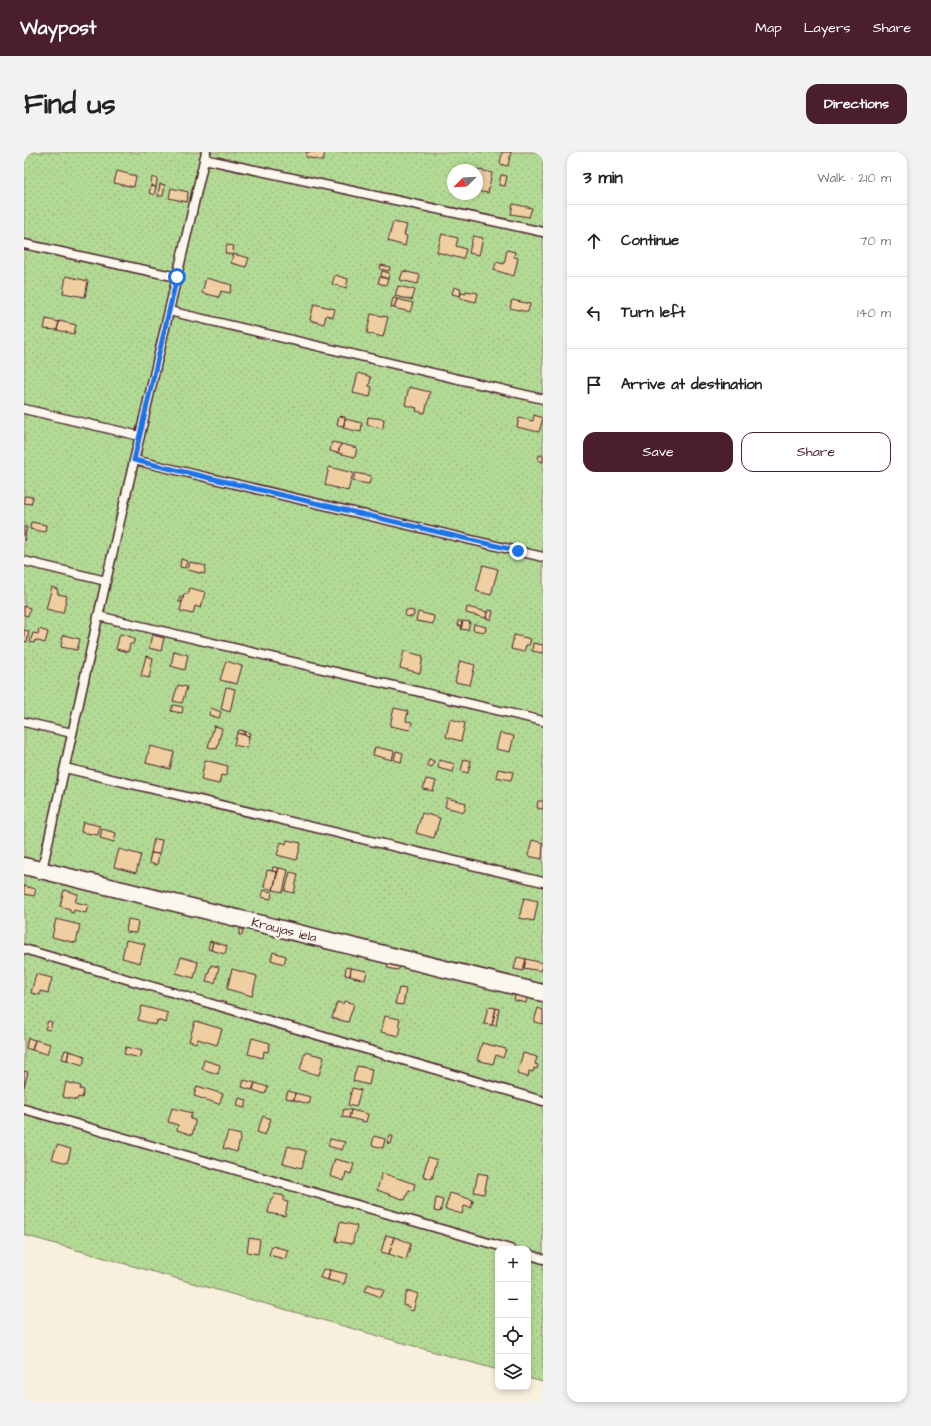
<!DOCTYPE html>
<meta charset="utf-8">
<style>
:root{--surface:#fff;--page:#f2f2f2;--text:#222;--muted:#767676;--line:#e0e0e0;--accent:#4a1f2b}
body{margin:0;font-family:"Architects Daughter",sans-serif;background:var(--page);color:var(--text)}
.controls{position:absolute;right:12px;bottom:12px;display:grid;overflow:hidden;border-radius:8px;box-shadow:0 2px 6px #0003}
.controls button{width:36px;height:36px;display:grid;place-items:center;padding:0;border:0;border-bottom:1px solid var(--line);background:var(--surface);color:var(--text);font:20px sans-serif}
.compass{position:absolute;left:423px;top:12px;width:36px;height:36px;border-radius:50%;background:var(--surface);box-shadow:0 2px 6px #0003;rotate:246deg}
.stop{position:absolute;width:12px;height:12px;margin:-9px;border:3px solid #1a73e8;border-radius:50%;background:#fff}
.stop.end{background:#1a73e8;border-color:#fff;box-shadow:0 1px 4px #0008}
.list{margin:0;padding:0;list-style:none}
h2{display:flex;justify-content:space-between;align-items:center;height:52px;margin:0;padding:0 16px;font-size:17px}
h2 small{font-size:13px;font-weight:400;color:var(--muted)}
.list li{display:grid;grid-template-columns:26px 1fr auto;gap:12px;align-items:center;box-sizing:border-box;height:72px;padding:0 16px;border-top:1px solid var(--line)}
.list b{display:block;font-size:15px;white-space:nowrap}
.list em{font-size:13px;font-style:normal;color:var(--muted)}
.actions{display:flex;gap:8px;padding:12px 16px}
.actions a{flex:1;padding:9px 0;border:1px solid var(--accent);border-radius:12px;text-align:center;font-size:14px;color:var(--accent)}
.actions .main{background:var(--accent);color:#fff}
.icon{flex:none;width:22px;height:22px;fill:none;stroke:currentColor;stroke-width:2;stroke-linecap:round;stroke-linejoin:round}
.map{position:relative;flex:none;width:519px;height:1250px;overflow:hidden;border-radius:12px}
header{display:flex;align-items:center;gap:24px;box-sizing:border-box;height:56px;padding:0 20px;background:var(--accent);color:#fff}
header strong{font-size:19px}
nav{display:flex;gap:22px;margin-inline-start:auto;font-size:14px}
.intro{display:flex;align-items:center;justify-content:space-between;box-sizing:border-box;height:96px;padding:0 24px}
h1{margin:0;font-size:28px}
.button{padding:10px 18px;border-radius:12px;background:var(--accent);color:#fff;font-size:14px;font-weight:700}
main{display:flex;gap:24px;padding:0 24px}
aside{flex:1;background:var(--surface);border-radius:12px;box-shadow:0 2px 6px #0003}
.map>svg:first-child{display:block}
.garden{fill:url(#garden-dots);stroke:#7e7c60;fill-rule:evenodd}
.building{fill:#efcfa1;stroke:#4a1f2b}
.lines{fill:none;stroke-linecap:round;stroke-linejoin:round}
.service-casing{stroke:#4a1f2b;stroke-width:11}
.minor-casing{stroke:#4a1f2b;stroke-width:19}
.service{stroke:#fbf7ec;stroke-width:8}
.minor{stroke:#fbf7ec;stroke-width:16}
.route{stroke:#1a73e8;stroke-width:5}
.labels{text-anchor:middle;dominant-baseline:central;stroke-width:4;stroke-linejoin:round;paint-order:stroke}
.street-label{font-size:13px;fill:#4a1f2b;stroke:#fbf7ec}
</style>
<header>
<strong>Waypost</strong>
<nav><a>Map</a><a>Layers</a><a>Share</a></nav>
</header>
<div class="intro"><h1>Find us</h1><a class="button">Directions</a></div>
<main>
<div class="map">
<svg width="519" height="1250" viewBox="0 0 519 1250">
<defs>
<pattern id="garden-dots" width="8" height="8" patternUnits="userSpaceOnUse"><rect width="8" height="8" fill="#b3da95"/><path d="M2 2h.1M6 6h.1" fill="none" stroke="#9bbb81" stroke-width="1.8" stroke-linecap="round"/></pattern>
</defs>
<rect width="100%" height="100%" fill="#f9efdd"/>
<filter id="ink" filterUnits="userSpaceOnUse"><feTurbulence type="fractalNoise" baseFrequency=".025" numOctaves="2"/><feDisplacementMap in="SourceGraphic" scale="8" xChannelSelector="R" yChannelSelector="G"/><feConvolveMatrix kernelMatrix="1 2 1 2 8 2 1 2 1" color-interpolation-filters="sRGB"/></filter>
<g filter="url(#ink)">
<path class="garden" d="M0,0H519V1230L504,1226V1097H474V1218L0,1083ZM429,18H453V42H429Z"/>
<path class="building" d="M283,0H301L299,9L282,5Z
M478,0H487L484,14L476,12Z
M452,17L468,21L464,41L453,39Z
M93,19L112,24L110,35L90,31Z
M477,23L483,24L481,34L475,33Z
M128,25L133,27L132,35L127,34Z
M136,32L141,33L139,44H134Z
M127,34L132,35L130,43L125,41Z
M147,36L164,40L163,50L145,46Z
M489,52L508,56L505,65L487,62Z
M369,70L383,73L380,83L383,84L381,94L364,89Z
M418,82L434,86L432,94L442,97L439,107L413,100Z
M449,84L459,86L455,103L445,101Z
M203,93L210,94L208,103L201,101Z
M483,98L491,100L490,105L494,106L490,124L470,118L472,110L480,112Z
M209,102L225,106L222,115L207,111Z
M357,113L366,115L365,119L356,117Z
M358,119L365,121L364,127L357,124Z
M379,119L396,123L394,132L376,128Z
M311,123L324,127L322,136L308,132Z
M42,124L64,129L61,145L39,141Z
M356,125L364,127L362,133L354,131Z
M182,126L208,133L206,141L197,139L195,145L178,141Z
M374,134L391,138L388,148L371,144Z
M430,135L437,137L436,144L428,142Z
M442,139L454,141L452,150L436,146L437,141L442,142Z
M369,146L373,147L370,156L367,155Z
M373,147L389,151L386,160L370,156Z
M488,148L506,152L504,160L486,156Z
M290,152L311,157L309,165L302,163L300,172L286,168Z
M347,162L364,165L359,185L343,181Z
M22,167L35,170L33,178L20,177Z
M35,169L52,173L50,182L33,178Z
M334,221L347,225L345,234L348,235L346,245L329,241Z
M385,235L406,240L401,261L392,259L393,256L381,253Z
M510,263L519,266L515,280L493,275L495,266L509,269Z
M315,264L321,265L320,274L313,273Z
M344,265L360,267L359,276L343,273Z
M321,267L338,271L337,280L319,276Z
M308,290L317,292L314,301L306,299Z
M317,292L333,296L331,305L314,301Z
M515,303L519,304V310L514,308Z
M305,315L329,321L324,339L301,333Z
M331,321L347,324L345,332L329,329Z
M0,344L9,345L7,352L0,351Z
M7,370L22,373L21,380L6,377Z
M0,375H3L0,389Z
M157,407L163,409L161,416L156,415Z
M166,410L182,414L180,422L164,418Z
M459,413L474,417L467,443L452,439Z
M28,435L33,437L34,442L43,444L39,461L22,457Z
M166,436L181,440L177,456L171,454L169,462L156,459L160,442H164Z
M156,445H159L158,450H155Z
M0,454L6,456L4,464L0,463Z
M443,455L463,460L462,466L442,461Z
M382,458L390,459L389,465L381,464Z
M464,458L469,459L467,468L462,466Z
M394,460L410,464L409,472L392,469Z
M434,469H438L437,474L434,473Z
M439,469L446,470L444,478L437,477Z
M450,472L462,475L461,480L449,478Z
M15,477L24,480L21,491L11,488L10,491L6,490L9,481L14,482Z
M0,478L5,479L3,490L0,489Z
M96,482L111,486L109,492H106L104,500L92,497Z
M39,483L56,487L53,498L37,495Z
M128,483L140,486L137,499L125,496Z
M490,483L507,487L505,493H502L500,500L487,497Z
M509,491L519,493V501L508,499Z
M150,499L164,503L161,518L147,514Z
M380,499L399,504L396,521L376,516Z
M122,504L129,506L125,526L117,524Z
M202,509L218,514L213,532L196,528Z
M436,509L451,513L446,533L431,530Z
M154,533L163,535L158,551L149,549Z
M202,535L211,537L206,560L197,557Z
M149,553L159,555L158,561L147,559Z
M187,556L197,560L195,566L185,563Z
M370,556L384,559L382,569L388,570L386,578L366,574Z
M426,567L441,571L437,589L422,585Z
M190,574L198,576L193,597L184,595Z
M215,578L220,579V583L214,581Z
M220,579L226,581L225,584L220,583Z
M213,581L225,584L223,596L210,593Z
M476,581L490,584L486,600L472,597Z
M126,594L150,600L146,617L122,611Z
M351,595L370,599L368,608L349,603Z
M372,599L379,601L377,610L370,608Z
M405,607L410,609L408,615L403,614Z
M440,607L447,609L444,621L437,619Z
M181,608L204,614L202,624L197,623L195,632L177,628Z
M415,608L431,612L429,620L414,616Z
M474,617L489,620L487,628L472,625Z
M402,627L412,629L409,639L399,637Z
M423,646L442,651L440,660L421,655Z
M514,649H519V657L513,656Z
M398,661L416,666L410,686L392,681Z
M59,670L76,674L74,683L57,680Z
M78,677L92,681L90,690L76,686Z
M130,687L138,688L135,702L127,701Z
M263,688L277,691L273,708L253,703L257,690L262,692Z
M508,688L519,691L518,707L504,704Z
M95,697L117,703L112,721L90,715Z
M127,701L135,702L133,713L125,711Z
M249,715L255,716L253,720L248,719Z
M255,716L264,718L259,740L249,738Z
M243,718L253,720L249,738L240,735Z
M266,720L274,722L270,741L261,739Z
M0,734L12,737L10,744L0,742Z
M40,738L54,742L51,750L64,753L62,761L50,758L49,761L46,760V757L36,754Z
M239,738L248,740L247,747L237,745Z
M500,746L514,749L510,769L495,766Z
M32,767L56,773L52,791L28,785Z
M104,767L114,769L112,781L102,780Z
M216,777H219L218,783H215Z
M102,788L121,792L116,811L98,806Z
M186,789L189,790L187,798L184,797Z
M189,790L203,794L201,802L187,798Z
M249,800L262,804L260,812L247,808Z
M157,805L174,810L170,826L152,821Z
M493,805L502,807L499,819L490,817Z
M502,807L519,811L517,819L500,816Z
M365,808L377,811L375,817L373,818L363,816Z
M187,813L195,815L191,831L182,829Z
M322,815L327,816L326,824L321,823Z
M327,816L343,819L341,828L326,824Z
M208,817L233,824L228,844L203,837Z
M12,822L28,826L24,841L16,839V843L7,841Z
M375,836L382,837L379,853L371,852Z
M492,839L504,842L502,851L490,848Z
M320,849L330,852L324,870L308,866L313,850L319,852Z
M118,854L144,861L142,871L133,868L132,873L114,868Z
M464,855L472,856L468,873L460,872Z
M472,856L475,857L472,874L468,873Z
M514,856L519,858V872L510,870Z
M361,864L376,867L374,874L377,875L375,884L357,880Z
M24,869L28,870L26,878L21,877Z
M171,869L198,877L193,893L174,887L172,891L165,889Z
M4,886L11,888L8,898L2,896Z
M228,886L246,891L244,900L240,899L239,906L224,902Z
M11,888L26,892L23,902L8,898Z
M458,891L482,897L479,906L472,903L469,912L453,908Z
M102,895L118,899L116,906L100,902Z
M41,898L45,899L43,908L38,907Z
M45,899L61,904L59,913L43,908Z
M281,900L300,905L295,923L276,918Z
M499,901L513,905L511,912L514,913L513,917L510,916L509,920L505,919L504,925L493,922Z
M180,908L196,913L194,922L178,917Z
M333,914L348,917L345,933L329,929Z
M0,919L4,920L0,935Z
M220,928L231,931L228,938L218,935Z
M42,930L57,934L56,937L60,938L58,946L54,945L53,948L39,945Z
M231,931L244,935L241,942L229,938Z
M173,934L199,942L195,952L170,944Z
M328,936L337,938L332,955L324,953Z
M264,939L271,941L270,948L262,946Z
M271,941L287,945L285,952L270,948Z
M215,946L223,948L221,956L213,954Z
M148,956L168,961L166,967L171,968V971L168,983L153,978L154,973L144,970Z
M320,957L327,958L325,966L318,965Z
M327,958L344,962L342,970L325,966Z
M239,964L247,967L241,983L233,980Z
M204,980L217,983L213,1000L199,996Z
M350,984L361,987L359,996L348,993Z
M365,984H369L367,992L363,991Z
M306,987L321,990L318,998L304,994Z
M33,993L47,997L43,1011L28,1007Z
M264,994L282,999L278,1016L259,1011Z
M404,1005L413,1008L408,1027L399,1024Z
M311,1007L330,1012L327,1022L322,1020L320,1029L306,1024Z
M358,1021L391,1032L389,1039L385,1038L381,1048L353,1038Z
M454,1021L464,1023L460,1042L450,1040Z
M426,1041L449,1048L447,1056L440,1054L438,1062L421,1057Z
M250,1042L260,1044V1049L264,1050L261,1064L244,1061L247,1047H249Z
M412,1046L419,1048L416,1060L410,1059Z
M316,1070L333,1074L328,1092L312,1089Z
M362,1083L370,1085L365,1102L357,1100Z
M370,1085L387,1091L382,1108L365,1102Z
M225,1086L236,1088L234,1102L223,1100Z
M248,1094L264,1098L261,1107L245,1103Z
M299,1117L306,1118L304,1128L296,1126Z
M306,1118L323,1122L320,1132L304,1128Z
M344,1132L360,1138L357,1145L341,1139Z
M386,1139L394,1142L389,1159L385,1158L386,1155L379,1153L383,1140Z"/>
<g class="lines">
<defs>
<path id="service" d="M180,7L519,80
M0,92L153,125
M145,159L519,247
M0,257L116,284
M110,308L519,405
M0,409L82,429L18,718
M82,429L182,0
M74,464L519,569
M0,570L48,581
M41,616L519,730
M0,797L519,949
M0,957L486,1097
M504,1102L519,1107"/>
<path id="minor" d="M0,714L519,841"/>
</defs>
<use href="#service" class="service-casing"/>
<use href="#minor" class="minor-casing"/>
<use href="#service" class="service"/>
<use href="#minor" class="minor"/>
</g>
</g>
<g class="lines" filter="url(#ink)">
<path class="route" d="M153,125L110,308L494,399"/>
</g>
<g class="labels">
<g class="street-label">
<text transform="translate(260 778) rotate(14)">Kraujas iela</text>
</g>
</g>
</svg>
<div class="controls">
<button>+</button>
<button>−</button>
<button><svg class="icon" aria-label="locate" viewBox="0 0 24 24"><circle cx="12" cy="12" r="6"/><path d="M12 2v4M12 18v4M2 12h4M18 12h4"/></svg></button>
<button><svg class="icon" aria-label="layers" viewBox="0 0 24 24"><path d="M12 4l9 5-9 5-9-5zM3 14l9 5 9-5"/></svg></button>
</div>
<svg class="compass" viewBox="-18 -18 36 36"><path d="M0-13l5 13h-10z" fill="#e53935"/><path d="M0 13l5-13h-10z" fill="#767676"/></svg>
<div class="stop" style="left:153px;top:125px"></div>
<div class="stop end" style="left:494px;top:399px"></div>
</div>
<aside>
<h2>3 min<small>Walk · 210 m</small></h2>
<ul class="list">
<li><svg class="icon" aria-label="ahead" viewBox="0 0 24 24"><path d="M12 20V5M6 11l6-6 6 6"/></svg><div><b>Continue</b></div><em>70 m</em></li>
<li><svg class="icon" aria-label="left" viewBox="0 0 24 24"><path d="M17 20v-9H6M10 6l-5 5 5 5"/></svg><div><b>Turn left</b></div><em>140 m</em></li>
<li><svg class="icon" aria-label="arrive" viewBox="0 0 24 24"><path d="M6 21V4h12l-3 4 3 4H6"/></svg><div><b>Arrive at destination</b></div></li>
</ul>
<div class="actions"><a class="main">Save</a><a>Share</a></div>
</aside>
</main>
